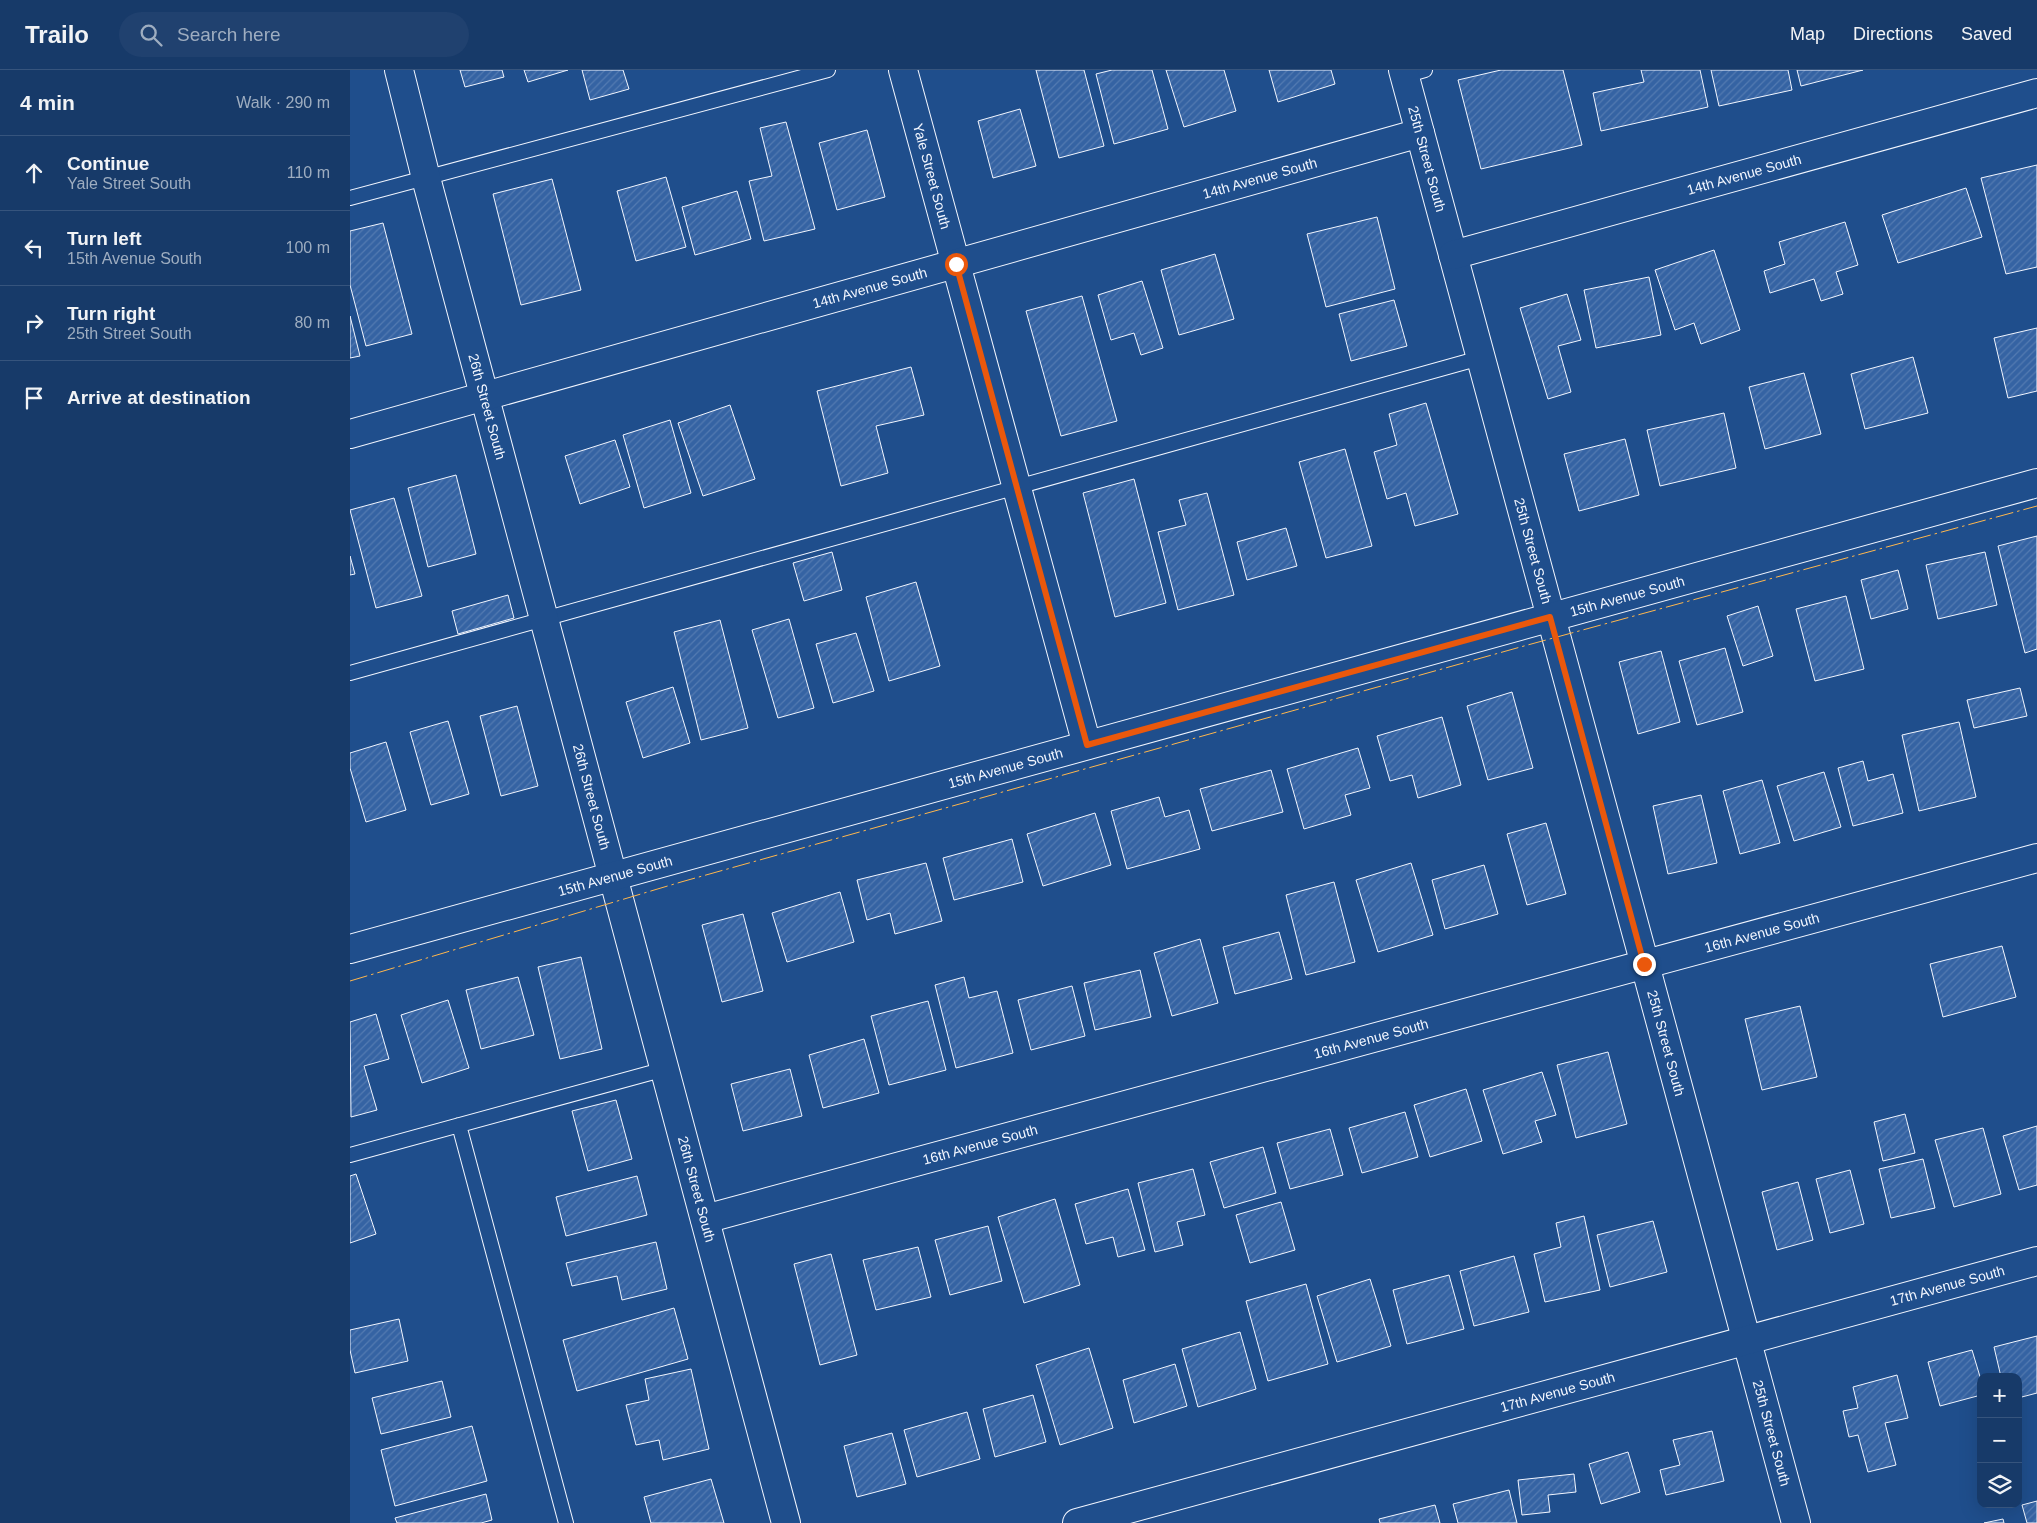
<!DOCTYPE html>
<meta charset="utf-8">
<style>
:root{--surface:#173a69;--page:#20416f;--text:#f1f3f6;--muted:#9eadc0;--line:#36547d}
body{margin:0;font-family:Helvetica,sans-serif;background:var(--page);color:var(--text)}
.controls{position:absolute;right:15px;bottom:15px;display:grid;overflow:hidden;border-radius:10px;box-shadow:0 5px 20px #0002}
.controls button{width:45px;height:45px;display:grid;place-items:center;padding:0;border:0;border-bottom:1px solid var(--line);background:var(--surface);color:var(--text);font:25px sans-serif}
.stop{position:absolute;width:15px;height:15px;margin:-11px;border:4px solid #ea580c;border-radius:50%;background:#fff}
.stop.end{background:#ea580c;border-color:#fff;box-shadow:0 1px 5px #0008}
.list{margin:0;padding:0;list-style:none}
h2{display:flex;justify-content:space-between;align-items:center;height:65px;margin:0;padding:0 20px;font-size:21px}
h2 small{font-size:16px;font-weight:400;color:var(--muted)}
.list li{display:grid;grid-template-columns:32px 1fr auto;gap:15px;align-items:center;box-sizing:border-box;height:75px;padding:0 20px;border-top:1px solid var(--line)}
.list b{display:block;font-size:19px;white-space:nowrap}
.list p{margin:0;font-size:16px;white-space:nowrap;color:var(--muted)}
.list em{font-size:16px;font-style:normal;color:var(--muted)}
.icon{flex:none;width:28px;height:28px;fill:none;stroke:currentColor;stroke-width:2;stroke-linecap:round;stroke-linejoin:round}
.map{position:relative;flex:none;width:1687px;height:1453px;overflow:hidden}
header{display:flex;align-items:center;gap:30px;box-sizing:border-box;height:70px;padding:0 25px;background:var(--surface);border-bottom:1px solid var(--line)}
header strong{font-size:24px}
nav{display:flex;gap:28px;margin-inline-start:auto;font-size:18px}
.search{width:350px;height:45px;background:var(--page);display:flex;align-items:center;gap:12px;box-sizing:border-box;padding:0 18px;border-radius:28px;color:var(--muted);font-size:19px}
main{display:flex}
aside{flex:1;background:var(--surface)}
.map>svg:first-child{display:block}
.building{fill:url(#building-hatch);stroke:#f2f6ff}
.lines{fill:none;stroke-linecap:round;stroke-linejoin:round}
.lane-casing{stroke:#f2f6ff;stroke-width:16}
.street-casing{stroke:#f2f6ff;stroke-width:30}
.secondary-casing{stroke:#f2f6ff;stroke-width:30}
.lane{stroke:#1f4e8c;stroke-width:14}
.street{stroke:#1f4e8c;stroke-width:28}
.secondary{stroke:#1f4e8c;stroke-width:28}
.power{stroke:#ffb74d;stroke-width:1;stroke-dasharray:18 4 2.5 4;stroke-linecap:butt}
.route{stroke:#ea580c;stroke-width:6}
.labels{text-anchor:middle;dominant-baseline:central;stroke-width:4;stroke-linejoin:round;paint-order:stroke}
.street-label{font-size:14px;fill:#f2f6ff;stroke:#1f4e8c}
</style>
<header>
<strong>Trailo</strong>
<div class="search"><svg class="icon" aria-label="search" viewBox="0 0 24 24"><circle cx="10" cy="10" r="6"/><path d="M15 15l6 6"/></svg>Search here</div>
<nav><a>Map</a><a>Directions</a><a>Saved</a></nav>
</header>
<main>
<aside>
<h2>4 min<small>Walk · 290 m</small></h2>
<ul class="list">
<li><svg class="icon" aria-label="ahead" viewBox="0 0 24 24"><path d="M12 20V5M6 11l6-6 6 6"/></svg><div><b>Continue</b><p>Yale Street South</p></div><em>110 m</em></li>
<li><svg class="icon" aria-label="left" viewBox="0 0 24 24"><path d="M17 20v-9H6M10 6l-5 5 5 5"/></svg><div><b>Turn left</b><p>15th Avenue South</p></div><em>100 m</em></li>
<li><svg class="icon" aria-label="right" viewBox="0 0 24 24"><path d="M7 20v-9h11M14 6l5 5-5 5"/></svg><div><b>Turn right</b><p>25th Street South</p></div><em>80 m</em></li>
<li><svg class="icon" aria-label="arrive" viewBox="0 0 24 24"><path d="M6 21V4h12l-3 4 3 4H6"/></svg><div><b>Arrive at destination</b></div></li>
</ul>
</aside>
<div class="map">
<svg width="1687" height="1453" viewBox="0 0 1687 1453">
<defs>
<pattern id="building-hatch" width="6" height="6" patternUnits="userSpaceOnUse" patternTransform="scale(1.25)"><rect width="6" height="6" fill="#3563a3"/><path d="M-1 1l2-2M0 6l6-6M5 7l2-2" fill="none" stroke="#537ab1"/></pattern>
</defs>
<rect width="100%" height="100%" fill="#1f4e8c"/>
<path class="building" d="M110,0H152L154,7L115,17Z
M174,0H218L178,12Z
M232,0H273L279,19L240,30Z
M686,0H734L754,76L709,88Z
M762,0H802L818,59L764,74L746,4Z
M816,0H874L886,41L834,57Z
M919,0H981L985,14L928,32Z
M1151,0H1213L1232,75L1131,99L1108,10Z
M1291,0H1350L1358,37L1251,61L1243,23L1294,12Z
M1361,0H1438L1442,20L1369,36Z
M1447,0H1513L1451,16Z
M670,39L686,96L643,108L628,51Z
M436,52L465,159L414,171L399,111L422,106L410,58Z
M517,60L535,127L487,140L469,73Z
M1687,95V197L1656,204L1631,108Z
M316,107L336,177L286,191L267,121Z
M202,109L231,220L171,235L143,124Z
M1616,118L1632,167L1548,193L1532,145Z
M387,121L401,169L345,185L332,137Z
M1027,147L1045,219L976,237L957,164Z
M1495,152L1508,195L1486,202L1493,224L1471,231L1464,209L1420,223L1414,201L1435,194L1429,172Z
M33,153L62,264L16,276L0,215V161Z
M1364,180L1390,260L1351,274L1344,253L1325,260L1305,200Z
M865,184L884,249L829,265L811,200Z
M1299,207L1311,265L1246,278L1234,220Z
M792,211L813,278L791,285L784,263L761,270L748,225Z
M1217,224L1231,270L1208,276L1221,322L1198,329L1170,238Z
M732,226L767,351L711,366L676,241Z
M1044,230L1057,276L1001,291L989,244Z
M0,246L10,286L0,288Z
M1687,258V321L1658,328L1644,268Z
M1563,287L1578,343L1515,359L1501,304Z
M561,297L574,345L526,356L538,403L491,416L467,321Z
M1454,303L1471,364L1415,379L1399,317Z
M1076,333L1108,444L1065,456L1056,423L1037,429L1024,382L1047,375L1039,344Z
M380,335L405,409L353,426L328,353Z
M1374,343L1386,398L1310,416L1297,360Z
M320,350L341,423L294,438L273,365Z
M1275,369L1289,425L1229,441L1214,384Z
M265,370L280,417L230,434L215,386Z
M995,379L1022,476L976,488L949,392Z
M106,405L126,484L78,497L58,418Z
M784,409L816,533L765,547L733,423Z
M857,423L884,525L828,540L808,462L836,455L829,430Z
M44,428L72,526L26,538L0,440Z
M936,458L947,496L897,510L887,472Z
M1687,466V579L1675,583L1648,476Z
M482,482L492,520L454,531L443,493Z
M1635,482L1647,535L1588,549L1576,495Z
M0,486L5,504L0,505Z
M1548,500L1558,539L1521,549L1511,510Z
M566,512L590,596L539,611L516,527Z
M158,525L164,548L108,564L102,541Z
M1496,526L1514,599L1465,611L1446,539Z
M1408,536L1423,586L1393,596L1377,546Z
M439,549L464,638L428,648L402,560Z
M370,550L398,658L351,670L324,562Z
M506,563L524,621L483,633L466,574Z
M1375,578L1393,642L1347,655L1329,591Z
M1311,581L1330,652L1288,664L1269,592Z
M323,617L340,673L293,688L276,632Z
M1670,618L1677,646L1624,658L1617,630Z
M1162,622L1183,698L1138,710L1117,636Z
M167,636L188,716L151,726L130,646Z
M1092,647L1111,715L1068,728L1062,705L1040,711L1027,666Z
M98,651L119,724L81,735L60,662Z
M1609,652L1626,727L1569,741L1552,665Z
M36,672L56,740L16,752L0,698V683Z
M1008,678L1020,718L995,725L1001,745L954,759L937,699Z
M1513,691L1518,711L1543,704L1553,743L1503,756L1488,698Z
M921,700L933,742L862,761L850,719Z
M1474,702L1491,757L1444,771L1427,716Z
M1412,710L1430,773L1390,784L1373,721Z
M1351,725L1367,793L1318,804L1303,736Z
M809,727L815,747L839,740L850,779L777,799L761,741Z
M745,743L761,795L693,816L677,764Z
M1196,753L1216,824L1177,835L1157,764Z
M662,769L673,812L604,830L593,788Z
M576,793L592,851L545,864L540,843L517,850L507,810Z
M1061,793L1083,865L1028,882L1006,810Z
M1134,795L1148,844L1095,859L1082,810Z
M984,812L1005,892L956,905L936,825Z
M490,822L504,872L437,892L422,843Z
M393,844L413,921L372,932L352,855Z
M929,862L942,909L885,924L873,877Z
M850,869L868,933L822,946L804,883Z
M1652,876L1666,927L1593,947L1580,894Z
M231,887L252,979L210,989L188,897Z
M790,900L801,947L745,960L734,913Z
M168,907L184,965L131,979L116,920Z
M614,907L619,928L647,921L663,983L606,998L585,915Z
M722,916L735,966L681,980L668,930Z
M98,930L119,998L72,1013L51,945Z
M578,931L596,1000L539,1015L521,946Z
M1450,936L1467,1007L1412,1020L1395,949Z
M26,944L39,989L14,996L27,1040L1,1047L0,952Z
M514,969L529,1023L473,1038L459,985Z
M1258,982L1277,1054L1226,1068L1207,995Z
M440,999L452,1046L393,1061L381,1014Z
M1192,1002L1206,1045L1185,1051L1192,1072L1153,1084L1133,1020Z
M1116,1019L1132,1071L1080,1087L1064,1035Z
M266,1030L282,1089L238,1101L222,1041Z
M1055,1042L1068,1087L1012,1103L999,1058Z
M1555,1044L1565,1083L1533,1091L1524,1052Z
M1687,1056V1115L1669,1120L1653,1066Z
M1633,1058L1651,1124L1604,1137L1585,1070Z
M980,1059L993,1105L940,1119L927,1073Z
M913,1077L926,1123L874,1138L860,1092Z
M1573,1089L1585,1138L1541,1148L1529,1099Z
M843,1099L855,1145L827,1152L833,1175L805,1182L788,1113Z
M1500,1100L1514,1154L1480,1163L1466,1109Z
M6,1104L26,1164L0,1173V1106Z
M287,1106L297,1145L216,1166L206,1127Z
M1448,1112L1463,1170L1427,1180L1412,1122Z
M778,1119L795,1180L768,1187L763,1167L736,1174L725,1134Z
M705,1129L730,1215L674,1233L648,1147Z
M931,1132L945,1180L900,1193L886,1145Z
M1234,1146L1250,1220L1195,1232L1184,1184L1211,1177L1206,1153Z
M1303,1151L1317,1202L1260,1217L1247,1165Z
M638,1156L652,1211L600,1225L585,1170Z
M306,1172L317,1219L272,1230L267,1206L222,1216L216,1193Z
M568,1177L581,1227L526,1240L513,1190Z
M481,1184L507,1285L470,1295L444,1194Z
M1164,1186L1179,1242L1124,1256L1110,1201Z
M1099,1205L1114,1259L1057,1274L1043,1220Z
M1020,1209L1041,1276L987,1292L967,1226Z
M956,1214L978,1294L918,1311L896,1231Z
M324,1238L338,1289L227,1321L213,1270Z
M49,1249L58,1291L5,1303L0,1280V1260Z
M890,1262L906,1319L848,1337L832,1279Z
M1687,1266V1323L1668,1328V1307H1651L1644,1277Z
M739,1278L763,1358L710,1375L686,1295Z
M1622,1280L1631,1310V1325L1590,1336L1578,1292Z
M825,1294L837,1336L784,1353L773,1310Z
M341,1299L359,1379L313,1390L309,1370L286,1375L276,1335L299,1330L295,1309Z
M1547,1305L1558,1348L1535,1353L1546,1395L1518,1402L1508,1365L1499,1367L1493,1341L1508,1338L1503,1317Z
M92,1311L101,1347L31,1364L22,1328Z
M683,1325L696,1372L645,1387L633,1339Z
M617,1342L630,1389L567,1407L554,1360Z
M122,1356L137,1411L45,1436L31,1380Z
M1362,1361L1374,1411L1316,1425L1310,1400L1330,1395L1323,1370Z
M542,1363L556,1414L507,1427L494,1376Z
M1278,1382L1290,1422L1251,1434L1239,1394Z
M1224,1404L1226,1422L1198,1425L1200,1442L1172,1445L1168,1410Z
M361,1409L374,1453H301L294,1427Z
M1159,1420L1167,1453H1108L1103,1434Z
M136,1424L142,1450L131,1453H47L45,1448Z
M1687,1431V1453H1677L1672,1435Z
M1085,1435L1090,1453H1030L1029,1449Z
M1653,1449L1654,1453H1634Z"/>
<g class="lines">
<defs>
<path id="lane" d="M1054,6L1075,0
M0,128L478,0
M0,603L1130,288
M109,1055L216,1453
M0,1085L315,999"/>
<g id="street">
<path id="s1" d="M49,0L76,108L436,1453"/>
<path id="s2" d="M553,0L737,675"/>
<path id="s3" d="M1053,0L1446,1453"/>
<path id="s4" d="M1103,185L1687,23"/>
<path id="s5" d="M0,364L1070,63"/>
<path id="s6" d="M355,1149L1687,788"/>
<path id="s7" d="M727,1453L1687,1191"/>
</g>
<g id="secondary">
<path id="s8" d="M0,879L1687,413"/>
</g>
</defs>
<use href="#lane" class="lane-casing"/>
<use href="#street" class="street-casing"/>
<use href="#secondary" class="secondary-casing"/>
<use href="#lane" class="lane"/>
<use href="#street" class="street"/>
<use href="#secondary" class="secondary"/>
<path class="power" d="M0,911L331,812L1174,576L1687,436"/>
</g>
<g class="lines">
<path class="route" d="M606,194L737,675L1200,547L1294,894"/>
</g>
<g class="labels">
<g class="street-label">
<text stroke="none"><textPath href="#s3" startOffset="92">25th Street South</textPath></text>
<text stroke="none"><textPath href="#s4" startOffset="302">14th Avenue South</textPath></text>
<text stroke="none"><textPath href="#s2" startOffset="110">Yale Street South</textPath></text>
<text stroke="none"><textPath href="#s5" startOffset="945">14th Avenue South</textPath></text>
<text stroke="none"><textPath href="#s5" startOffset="540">14th Avenue South</textPath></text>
<text stroke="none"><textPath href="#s1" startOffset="348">26th Street South</textPath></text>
<text stroke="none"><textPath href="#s3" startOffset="498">25th Street South</textPath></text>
<text stroke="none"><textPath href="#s8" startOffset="1325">15th Avenue South</textPath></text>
<text stroke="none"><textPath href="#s8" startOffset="680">15th Avenue South</textPath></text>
<text stroke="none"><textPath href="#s1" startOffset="752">26th Street South</textPath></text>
<text stroke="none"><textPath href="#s8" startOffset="275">15th Avenue South</textPath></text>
<text stroke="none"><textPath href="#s6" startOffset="1095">16th Avenue South</textPath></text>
<text stroke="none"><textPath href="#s6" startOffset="690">16th Avenue South</textPath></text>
<text stroke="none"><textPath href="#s3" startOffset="1008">25th Street South</textPath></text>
<text stroke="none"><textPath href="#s6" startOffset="285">16th Avenue South</textPath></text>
<text stroke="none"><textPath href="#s1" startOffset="1158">26th Street South</textPath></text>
<text stroke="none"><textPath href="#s7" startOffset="902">17th Avenue South</textPath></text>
<text stroke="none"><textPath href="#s7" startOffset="498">17th Avenue South</textPath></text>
<text stroke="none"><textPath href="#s3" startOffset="1412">25th Street South</textPath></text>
</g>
</g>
</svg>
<div class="controls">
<button>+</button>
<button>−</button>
<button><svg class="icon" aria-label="layers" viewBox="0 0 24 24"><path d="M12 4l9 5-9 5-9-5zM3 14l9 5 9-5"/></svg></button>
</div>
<div class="stop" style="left:606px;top:194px"></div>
<div class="stop end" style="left:1294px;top:894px"></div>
</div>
</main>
